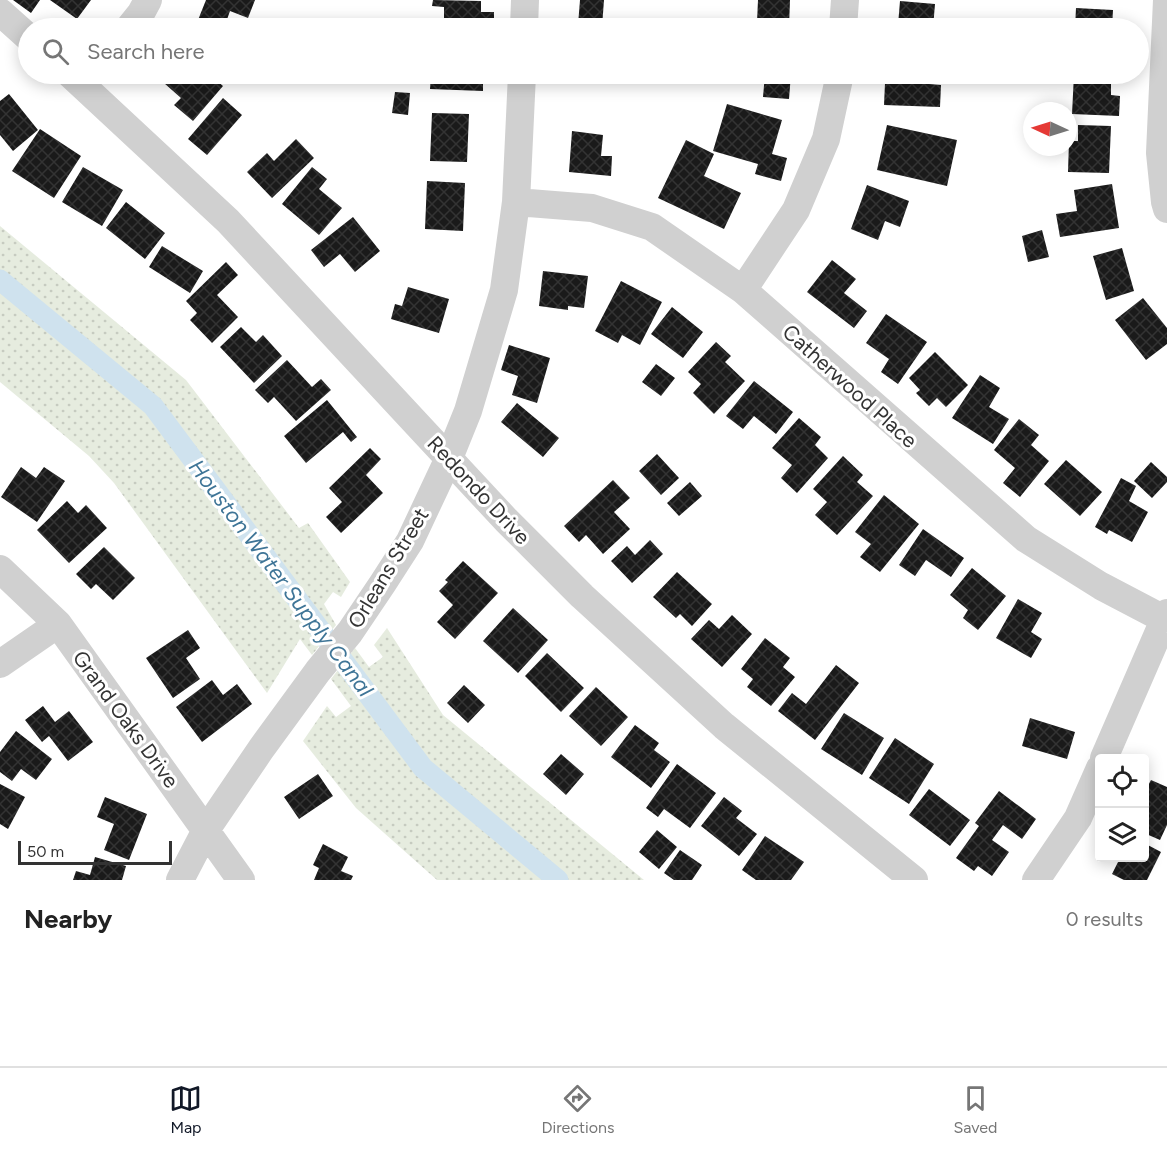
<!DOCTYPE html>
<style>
:root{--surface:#fff;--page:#f2f2f2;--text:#222;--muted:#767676;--line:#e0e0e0;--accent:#111827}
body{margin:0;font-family:Figtree,sans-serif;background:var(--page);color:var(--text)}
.controls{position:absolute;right:18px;bottom:18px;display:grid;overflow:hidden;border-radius:6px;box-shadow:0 3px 15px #0003}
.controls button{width:54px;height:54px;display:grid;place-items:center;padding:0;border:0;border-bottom:2px solid var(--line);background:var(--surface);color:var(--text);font:30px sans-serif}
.compass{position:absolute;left:1023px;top:102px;width:54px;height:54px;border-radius:50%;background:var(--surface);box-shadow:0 3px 15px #0003;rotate:274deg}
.scale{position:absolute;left:18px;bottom:15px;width:154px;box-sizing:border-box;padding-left:6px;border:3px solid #333;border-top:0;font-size:16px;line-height:21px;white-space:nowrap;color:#333;-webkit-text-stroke:4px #fff;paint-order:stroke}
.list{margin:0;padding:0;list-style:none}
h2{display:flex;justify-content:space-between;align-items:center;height:78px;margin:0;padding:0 24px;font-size:26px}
h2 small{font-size:20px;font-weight:400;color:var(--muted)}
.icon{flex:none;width:33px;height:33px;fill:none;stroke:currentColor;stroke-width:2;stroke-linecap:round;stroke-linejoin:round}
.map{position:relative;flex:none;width:1167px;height:880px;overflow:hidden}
.search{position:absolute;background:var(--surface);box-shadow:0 3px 15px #0003;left:18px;right:18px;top:18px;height:66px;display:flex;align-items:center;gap:15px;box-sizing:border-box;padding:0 21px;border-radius:33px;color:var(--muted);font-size:22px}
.sheet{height:186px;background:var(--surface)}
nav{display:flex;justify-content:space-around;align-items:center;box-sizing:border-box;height:84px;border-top:2px solid var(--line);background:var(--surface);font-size:16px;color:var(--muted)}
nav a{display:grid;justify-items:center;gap:3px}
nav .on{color:var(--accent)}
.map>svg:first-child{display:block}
.green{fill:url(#green-dots)}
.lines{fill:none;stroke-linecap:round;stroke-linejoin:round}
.canal{stroke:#cfe2ee;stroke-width:21}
.building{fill:url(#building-cross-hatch)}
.minor{stroke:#d0d0d0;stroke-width:28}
.labels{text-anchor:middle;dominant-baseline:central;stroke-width:6;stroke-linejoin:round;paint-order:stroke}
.street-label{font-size:21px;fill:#333;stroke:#fff}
.water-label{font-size:22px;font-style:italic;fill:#3f7597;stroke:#fff}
</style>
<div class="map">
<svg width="1167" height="880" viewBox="0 0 1167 880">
<defs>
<pattern id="green-dots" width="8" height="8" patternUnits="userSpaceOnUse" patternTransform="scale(1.5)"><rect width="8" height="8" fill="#e6ecdf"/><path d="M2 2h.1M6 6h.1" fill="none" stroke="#c6cbc0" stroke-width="1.8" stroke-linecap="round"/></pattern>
<pattern id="building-cross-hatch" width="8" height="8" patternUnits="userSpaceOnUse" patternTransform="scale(1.5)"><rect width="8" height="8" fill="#1a1a1a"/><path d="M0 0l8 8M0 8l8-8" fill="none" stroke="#333"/></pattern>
</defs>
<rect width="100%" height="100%" fill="#fff"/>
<path class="green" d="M0,226L186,380L299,528L308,523L350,582L341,597L333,592L324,604L336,625L312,655L300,639L267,693L114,483L89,456L0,382Z
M387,628L443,715L644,880H437L356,808L303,741L327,706L336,717L351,706L331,679L355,648L369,667L383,657L374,645Z"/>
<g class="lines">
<path class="canal" d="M0,280L153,406L423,768L558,880"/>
</g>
<path class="building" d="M13,0H40L31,13Z
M50,0H91L77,19Z
M206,0H255L248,18L230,11L224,28L198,20Z
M433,0L481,1V12H494V28H444V7L432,6Z
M580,0H604L602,27L578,25Z
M758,0H790L789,28H737L738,22H757Z
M900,1L935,4L933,28H904L905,25H898Z
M1076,8L1113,10L1112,28H1075Z
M167,74H209L223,86L193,121L174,105L181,98L164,83L170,76Z
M431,74H473L483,76V91L430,89Z
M765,74H791L789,99L763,97Z
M892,74H929V84L941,85L940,107L884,105L885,83H892Z
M1035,74H1054L1053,82L1035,81Z
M1074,74H1111V95L1120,96L1119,116L1072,114Z
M395,92L410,93L408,115L392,113Z
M9,94L38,130L13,151L0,135V101Z
M223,98L242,115L207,155L188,139Z
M727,104L782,120L772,154L787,158L781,181L755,174L758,164L713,151Z
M432,113L469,114L467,162L430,161Z
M887,125L957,140L947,186L877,170Z
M1078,125L1111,126L1109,173L1068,172L1069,141H1078Z
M40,129L81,156L54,198L12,171Z
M572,131L603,135L601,156H612L611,176L569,172Z
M296,139L314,158L272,198L247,172L267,153L274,161Z
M686,140L714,154L704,176L741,193L724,229L658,198Z
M83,167L123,190L102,226L62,202Z
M312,167L327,179L319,189L342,208L319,235L282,204Z
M427,181L465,183L463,231L425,229Z
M1112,184L1119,228L1060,237L1056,214L1077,211L1074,190Z
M867,185L909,201L900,227L885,221L878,240L851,229Z
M126,202L165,233L145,259L106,228Z
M353,217L380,251L355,272L340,254L324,267L311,250Z
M1042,230L1049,257L1028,262L1022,236Z
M162,246L203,271L190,293L149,267Z
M1122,248L1134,291L1106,300L1093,256Z
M832,260L856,279L844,293L867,311L854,328L807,292Z
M226,262L238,275L217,295L238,317L212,343L190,320L197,313L186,301Z
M543,271L588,276L584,308L568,306V310L539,306Z
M621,281L662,302L640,345L622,335L618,343L595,331Z
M408,287L449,299L439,333L391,319L395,304L402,306Z
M1143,298L1167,328V344L1146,360L1115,320Z
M672,307L703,332L683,358L651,334Z
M886,314L927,342L898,384L881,372L889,359L866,343Z
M241,327L256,342L263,335L282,356L254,383L220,347Z
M716,342L731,356L725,362L745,381L714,414L693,393L701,384L688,372Z
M509,345L550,358L537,403L512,395L518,376L501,370Z
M935,352L968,385L946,407L937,398L929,406L916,393L920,390L909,378Z
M287,360L312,387L321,379L331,390L296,421L274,397L268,403L255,390Z
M656,364L675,378L661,396L642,382Z
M980,375L1000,388L989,407L1009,419L993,444L952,418Z
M754,381L793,412L776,434L754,416L743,429L726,416Z
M327,400L357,437L351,442L343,432L306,463L284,436Z
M517,403L559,438L543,457L501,422Z
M799,418L821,437L815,445L828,458L797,493L781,478L792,465L772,448Z
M1019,419L1039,435L1031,445L1049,461L1020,497L1003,483L1015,468L994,450Z
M370,448L381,459L366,475L383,493L341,533L326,517L342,502L329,488Z
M657,454L679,478L661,495L639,471Z
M843,456L863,475L857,482L873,496L837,535L815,515L827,502L813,489Z
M1066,460L1102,492L1080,516L1044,484Z
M1151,462L1167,477V482L1152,498L1134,481Z
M21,467L36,478L44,467L65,481L37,522L1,497Z
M1121,478L1136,486L1129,501L1148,512L1132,542L1109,530L1107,534L1095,527Z
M613,480L630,498L614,512L630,529L603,554L586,535L579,542L564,526Z
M690,482L702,496L679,516L667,503Z
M884,495L919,524L880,572L860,557L871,544L855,532Z
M67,501L78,513L86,505L107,528L69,563L37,530Z
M923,529L964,558L951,577L926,560L915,576L899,565Z
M650,540L663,554L632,583L611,561L627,546L635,555Z
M104,547L135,578L113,600L96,584L91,589L76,574Z
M463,561L498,593L455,639L437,622L453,605L439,591L448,582L445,580Z
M972,568L1006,596L978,630L963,618L968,610L950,595Z
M677,572L712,604L692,626L680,614L676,618L653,597Z
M1018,599L1042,613L1031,632L1042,639L1031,658L996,638Z
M513,608L548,640L518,673L483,641Z
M732,615L752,634L722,667L691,639L709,620L719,629Z
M188,630L200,648L186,658L200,679L173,698L146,658Z
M765,638L790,658L783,667L795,677L771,706L747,687L753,679L741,669Z
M547,653L584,688L561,712L525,676Z
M836,665L859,683L815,740L778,711L792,693L806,704Z
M212,680L223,695L237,684L252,704L202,742L176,707Z
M464,685L485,705L468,723L447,703Z
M596,687L628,717L601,746L569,716Z
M43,706L55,722L69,711L93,742L68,761L49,736L42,742L25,720Z
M844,713L884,738L862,775L821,749Z
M1030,718L1075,732L1067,759L1022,746Z
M635,725L659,743L654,750L670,762L651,788L611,757Z
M16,731L52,759L36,780L21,769L12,781L0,772V752Z
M895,738L934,764L909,804L869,778Z
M561,754L584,774L566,795L543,774Z
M677,764L716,793L690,828L664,809L658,817L646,808Z
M318,774L333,796L299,819L284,797Z
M1151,780L1167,787V825L1160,840L1144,833V793Z
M0,784L25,797L8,829L0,824Z
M929,789L970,820L950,846L909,815Z
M999,791L1036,819L1022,839L1003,825L992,840L1009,852L992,876L978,866L974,871L956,858L979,826L975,823Z
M105,797L147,814L129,860L104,850L114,824L97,817Z
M724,797L742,811L736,818L757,834L739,856L701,826Z
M657,830L677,847L659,869L639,852Z
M765,836L804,862L791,880H756L742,870Z
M1144,843L1161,852L1147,880H1124L1112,874L1119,860L1113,858H1144Z
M323,844L348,857L341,871L353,876L351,880H314L319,868L313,865Z
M680,850L702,865L692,880H674L664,873Z
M95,857L126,866L122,880H73L76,871L90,875Z"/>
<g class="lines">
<path class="minor" d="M1167,0L1160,153L1165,202L1167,209
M0,12L28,37
M129,28L141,13L148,0
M524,28L525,0
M843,28L845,0
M70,74L228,221L506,520L582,596L724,726L914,880
M516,202L592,208L652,227L743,290L1026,539L1101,586L1164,619
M743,290L796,210L826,139L840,74
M0,569L58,624L241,880
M0,664L58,624
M1104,758L1167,613
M180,880L206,830L261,749L318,671L350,632L383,583L410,541L449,458L468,411L504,290L516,202L522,74
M1036,880L1078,818L1100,768"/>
</g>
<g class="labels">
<g class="street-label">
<text transform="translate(850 386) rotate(42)">Catherwood Place</text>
<text transform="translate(479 490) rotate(47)">Redondo Drive</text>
<text transform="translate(388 568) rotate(-59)">Orleans Street</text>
<text transform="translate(126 719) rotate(54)">Grand Oaks Drive</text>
</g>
<g class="water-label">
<text transform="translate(281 578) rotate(53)">Houston Water Supply Canal</text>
</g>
</g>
</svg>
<div class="controls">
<button><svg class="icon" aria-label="locate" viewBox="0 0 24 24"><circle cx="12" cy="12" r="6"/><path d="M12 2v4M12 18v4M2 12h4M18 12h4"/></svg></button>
<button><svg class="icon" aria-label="layers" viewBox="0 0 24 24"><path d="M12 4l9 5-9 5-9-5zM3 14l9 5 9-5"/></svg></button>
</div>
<svg class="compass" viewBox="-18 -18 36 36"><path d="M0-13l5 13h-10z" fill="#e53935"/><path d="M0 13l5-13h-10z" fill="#767676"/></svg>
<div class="scale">50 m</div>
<div class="search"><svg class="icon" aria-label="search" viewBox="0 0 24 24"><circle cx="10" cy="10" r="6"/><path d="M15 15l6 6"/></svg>Search here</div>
</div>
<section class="sheet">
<h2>Nearby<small>0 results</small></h2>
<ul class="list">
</ul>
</section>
<nav>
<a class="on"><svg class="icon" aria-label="map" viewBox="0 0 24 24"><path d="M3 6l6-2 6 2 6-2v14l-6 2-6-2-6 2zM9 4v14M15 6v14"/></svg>Map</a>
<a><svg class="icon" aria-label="directions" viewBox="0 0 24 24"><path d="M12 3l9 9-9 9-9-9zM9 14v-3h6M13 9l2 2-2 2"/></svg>Directions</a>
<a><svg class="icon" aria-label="saved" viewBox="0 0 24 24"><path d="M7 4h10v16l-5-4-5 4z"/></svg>Saved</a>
</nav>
